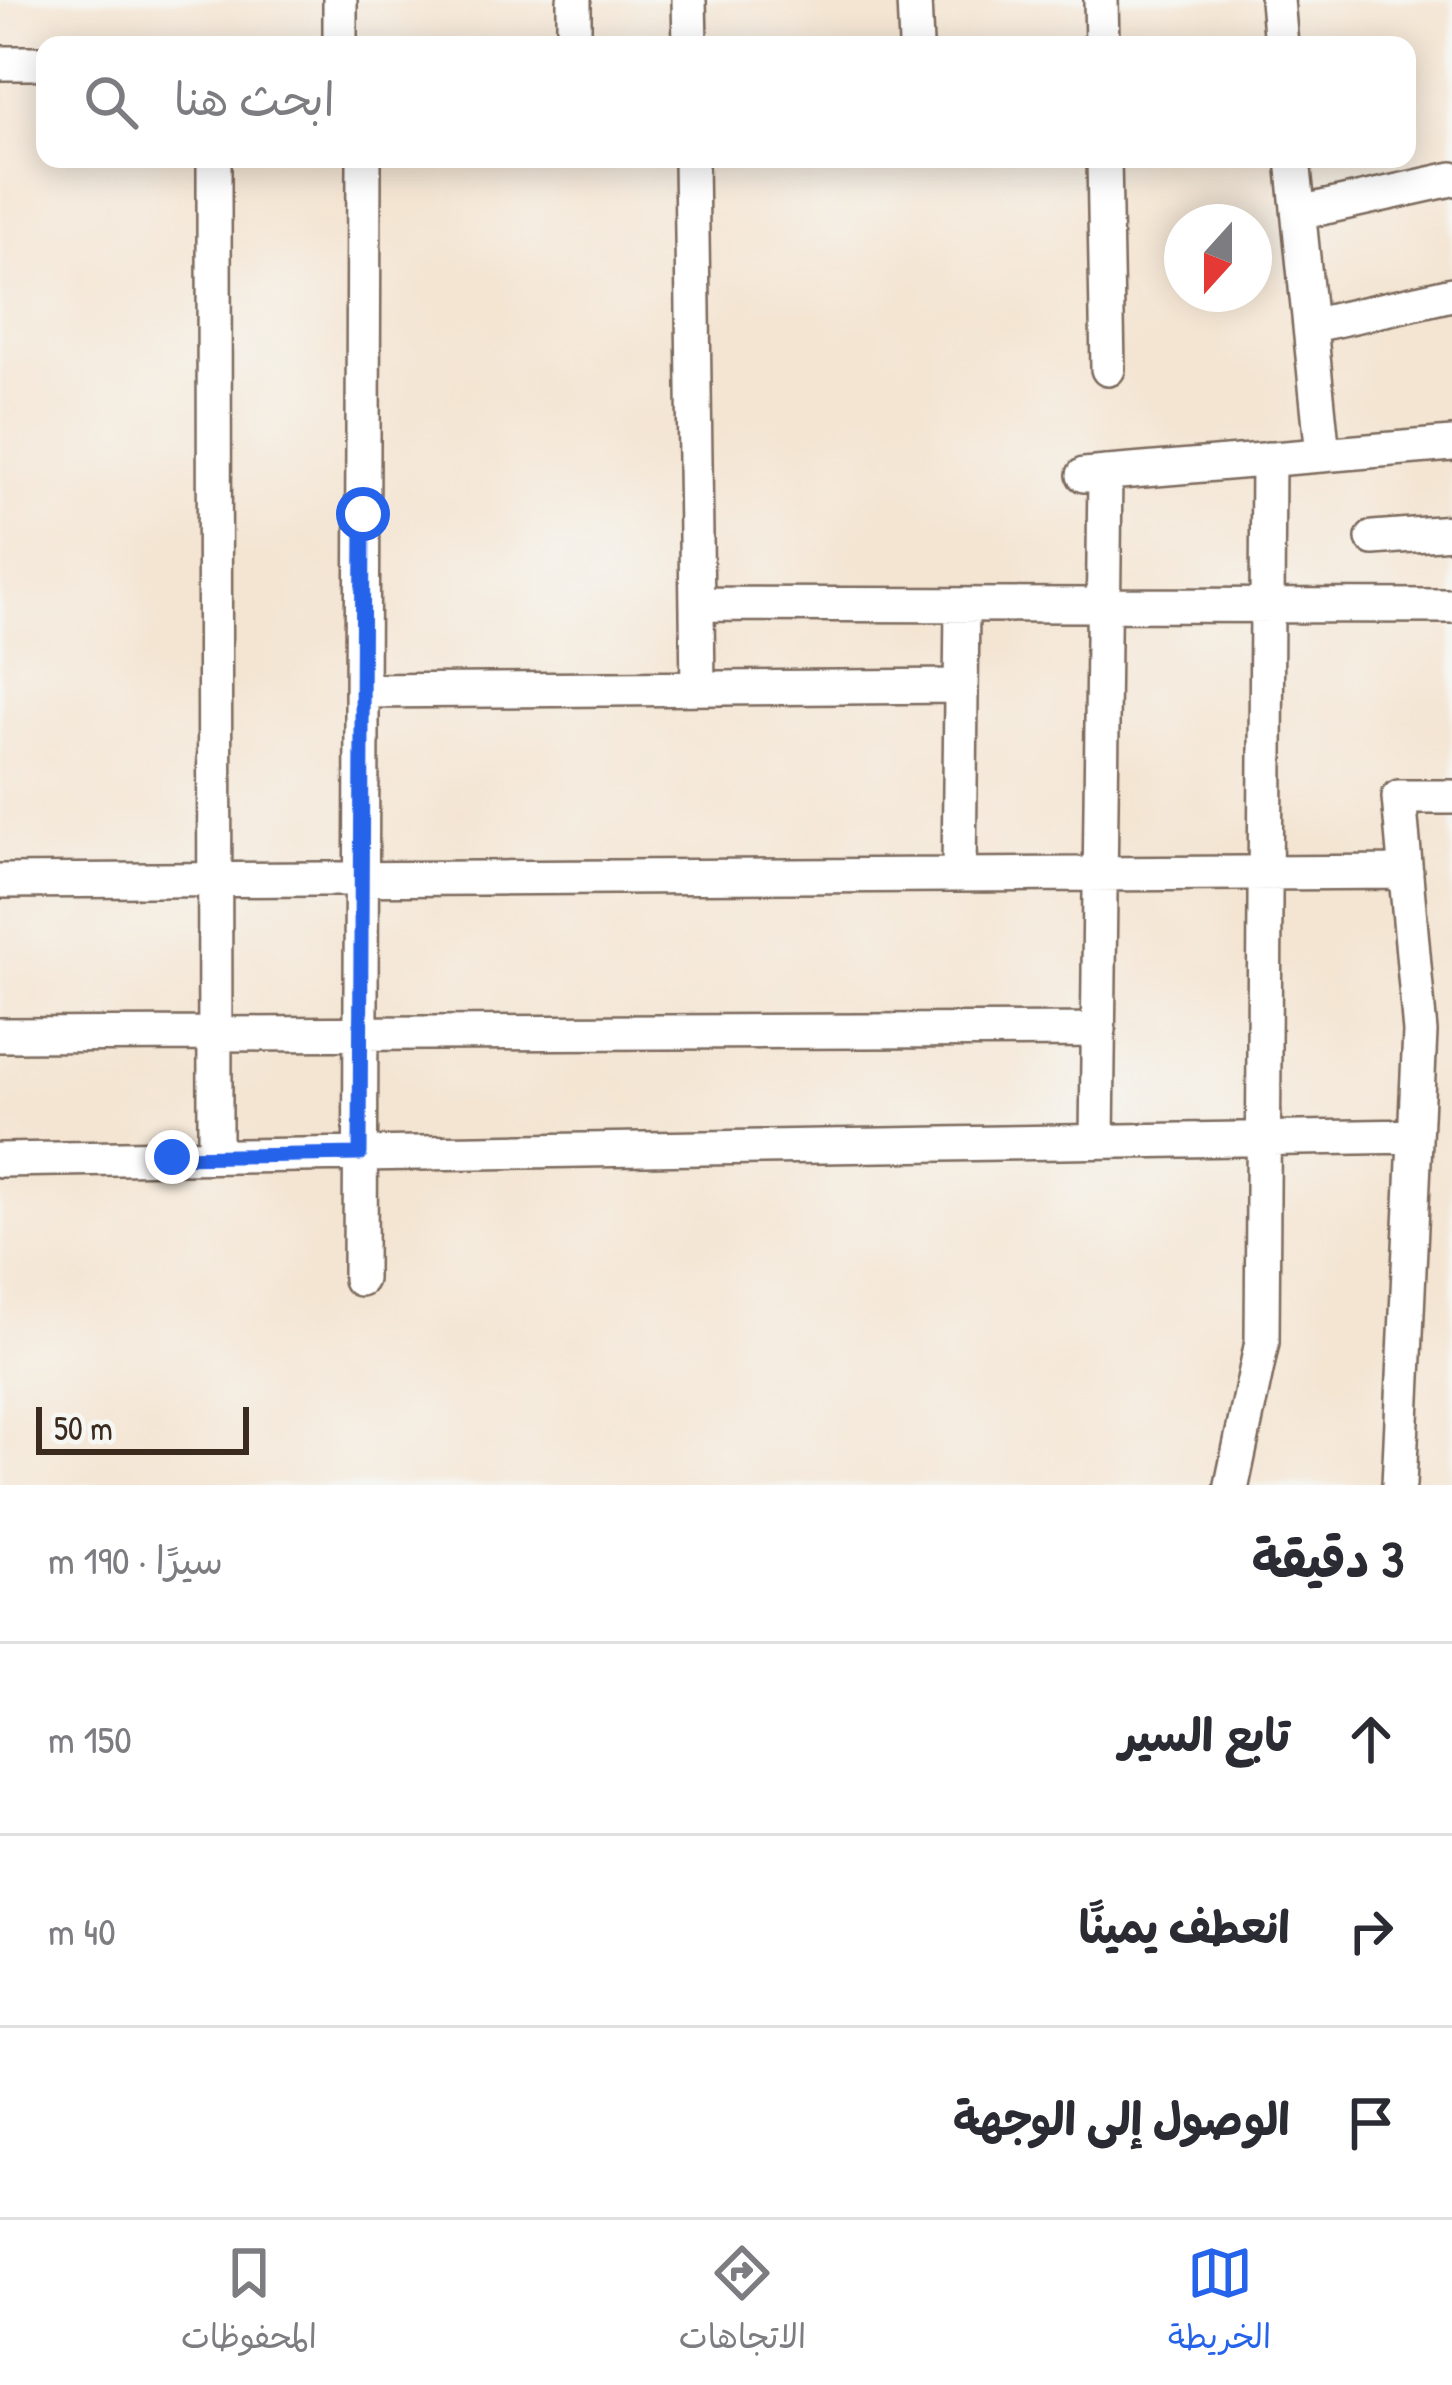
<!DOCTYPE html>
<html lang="ar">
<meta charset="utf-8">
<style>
:root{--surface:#fff;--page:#f2f2f3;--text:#2b2b33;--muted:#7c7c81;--line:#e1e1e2;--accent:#2563eb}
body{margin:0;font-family:"Patrick Hand","Playpen Sans Arabic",sans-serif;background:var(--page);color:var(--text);direction:rtl}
.compass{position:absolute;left:1164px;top:204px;width:108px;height:108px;border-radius:50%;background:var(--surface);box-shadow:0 6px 30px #0003;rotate:201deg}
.scale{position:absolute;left:36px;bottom:30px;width:213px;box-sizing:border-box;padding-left:12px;border:6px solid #3b2a1e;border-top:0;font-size:33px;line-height:42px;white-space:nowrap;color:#3b2a1e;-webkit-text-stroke:9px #f6f6f2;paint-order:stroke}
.stop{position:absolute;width:36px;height:36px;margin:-27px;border:9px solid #2563eb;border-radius:50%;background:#fff}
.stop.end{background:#2563eb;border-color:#fff;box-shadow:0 3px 12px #0008}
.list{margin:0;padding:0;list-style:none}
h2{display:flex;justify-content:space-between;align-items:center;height:156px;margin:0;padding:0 48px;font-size:51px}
h2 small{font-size:39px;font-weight:400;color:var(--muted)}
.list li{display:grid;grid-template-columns:78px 1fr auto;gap:36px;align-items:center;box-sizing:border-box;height:192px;padding:0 48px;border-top:3px solid var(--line)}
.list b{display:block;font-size:45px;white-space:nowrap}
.list em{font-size:39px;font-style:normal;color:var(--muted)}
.icon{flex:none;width:66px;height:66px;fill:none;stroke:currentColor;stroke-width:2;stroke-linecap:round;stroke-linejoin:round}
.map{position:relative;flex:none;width:1452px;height:1485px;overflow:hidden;direction:ltr}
.search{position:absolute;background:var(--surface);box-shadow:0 6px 30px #0003;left:36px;right:36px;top:36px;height:132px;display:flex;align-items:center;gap:30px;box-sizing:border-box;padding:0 42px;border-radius:24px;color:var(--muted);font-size:45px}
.sheet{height:732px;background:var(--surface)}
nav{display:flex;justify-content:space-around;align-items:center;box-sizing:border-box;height:168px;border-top:3px solid var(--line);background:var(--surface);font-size:33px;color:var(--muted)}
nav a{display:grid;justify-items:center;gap:6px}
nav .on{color:var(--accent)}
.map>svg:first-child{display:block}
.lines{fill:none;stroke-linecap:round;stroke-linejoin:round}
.minor-casing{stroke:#7c6b5d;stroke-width:38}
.minor{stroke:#fff;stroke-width:33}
.route{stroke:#2563eb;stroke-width:15}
</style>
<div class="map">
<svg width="1452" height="1485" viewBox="0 0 1452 1485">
<rect width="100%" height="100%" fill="#f6f6f2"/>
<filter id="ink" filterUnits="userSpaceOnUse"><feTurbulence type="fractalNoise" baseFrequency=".00833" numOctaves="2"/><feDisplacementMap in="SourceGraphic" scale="24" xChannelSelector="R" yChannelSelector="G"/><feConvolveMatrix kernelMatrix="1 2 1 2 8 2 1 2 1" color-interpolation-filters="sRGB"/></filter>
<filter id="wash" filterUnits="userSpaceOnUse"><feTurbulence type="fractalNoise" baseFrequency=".004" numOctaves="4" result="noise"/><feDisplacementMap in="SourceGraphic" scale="48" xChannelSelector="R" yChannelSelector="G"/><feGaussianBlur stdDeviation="2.7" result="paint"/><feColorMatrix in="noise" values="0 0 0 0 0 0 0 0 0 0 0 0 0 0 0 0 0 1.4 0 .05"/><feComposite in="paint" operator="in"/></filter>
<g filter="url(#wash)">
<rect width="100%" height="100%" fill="#f4e5d3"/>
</g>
<g filter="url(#ink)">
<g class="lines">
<defs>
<path id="minor" d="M574,0V45
M689,0L690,45
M914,0L916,45
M1101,0L1102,45
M1277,0L1281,45
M340,45V0
M0,63H45
M214,159L215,1156
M691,159L698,688
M1104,159L1108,369
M1293,159L1323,455
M1299,213L1452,179
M1310,326L1452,294
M1084,475L1452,444
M1373,538L1452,532
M697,604L1452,606
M362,691L961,686
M959,875L962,605
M0,881L1406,872
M0,1035L1099,1030
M1097,1141L1105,473
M0,1160L1415,1136
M360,1279L364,159
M1232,1485L1262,1342L1268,459
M1399,1485L1420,1032L1399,797H1452"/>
</defs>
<use href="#minor" class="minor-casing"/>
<use href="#minor" class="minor"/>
</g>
</g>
<g class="lines" filter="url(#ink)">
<path class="route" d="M172,1157L360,1154L363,514"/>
</g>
</svg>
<svg class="compass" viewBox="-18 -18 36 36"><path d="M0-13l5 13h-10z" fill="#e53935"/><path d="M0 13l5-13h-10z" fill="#7c7c81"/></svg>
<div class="scale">50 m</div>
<div class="stop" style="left:363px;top:514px"></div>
<div class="stop end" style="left:172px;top:1157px"></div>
<div class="search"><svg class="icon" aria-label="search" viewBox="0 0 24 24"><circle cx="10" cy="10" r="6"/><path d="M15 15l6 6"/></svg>ابحث هنا</div>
</div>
<section class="sheet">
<h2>3 دقيقة<small>سيرًا · 190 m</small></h2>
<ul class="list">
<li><svg class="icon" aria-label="ahead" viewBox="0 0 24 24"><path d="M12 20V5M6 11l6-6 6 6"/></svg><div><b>تابع السير</b></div><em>150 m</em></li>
<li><svg class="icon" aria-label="right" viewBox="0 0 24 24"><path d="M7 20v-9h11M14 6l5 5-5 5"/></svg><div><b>انعطف يمينًا</b></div><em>40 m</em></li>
<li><svg class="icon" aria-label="arrive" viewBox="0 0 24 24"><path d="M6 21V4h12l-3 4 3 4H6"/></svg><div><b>الوصول إلى الوجهة</b></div></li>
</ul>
</section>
<nav>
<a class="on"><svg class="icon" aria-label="map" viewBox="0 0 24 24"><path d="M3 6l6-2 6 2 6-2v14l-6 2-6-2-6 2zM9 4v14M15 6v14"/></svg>الخريطة</a>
<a><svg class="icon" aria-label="directions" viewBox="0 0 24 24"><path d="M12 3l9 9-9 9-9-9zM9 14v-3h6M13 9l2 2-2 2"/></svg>الاتجاهات</a>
<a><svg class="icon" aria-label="saved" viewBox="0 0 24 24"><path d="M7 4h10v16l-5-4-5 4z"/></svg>المحفوظات</a>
</nav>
